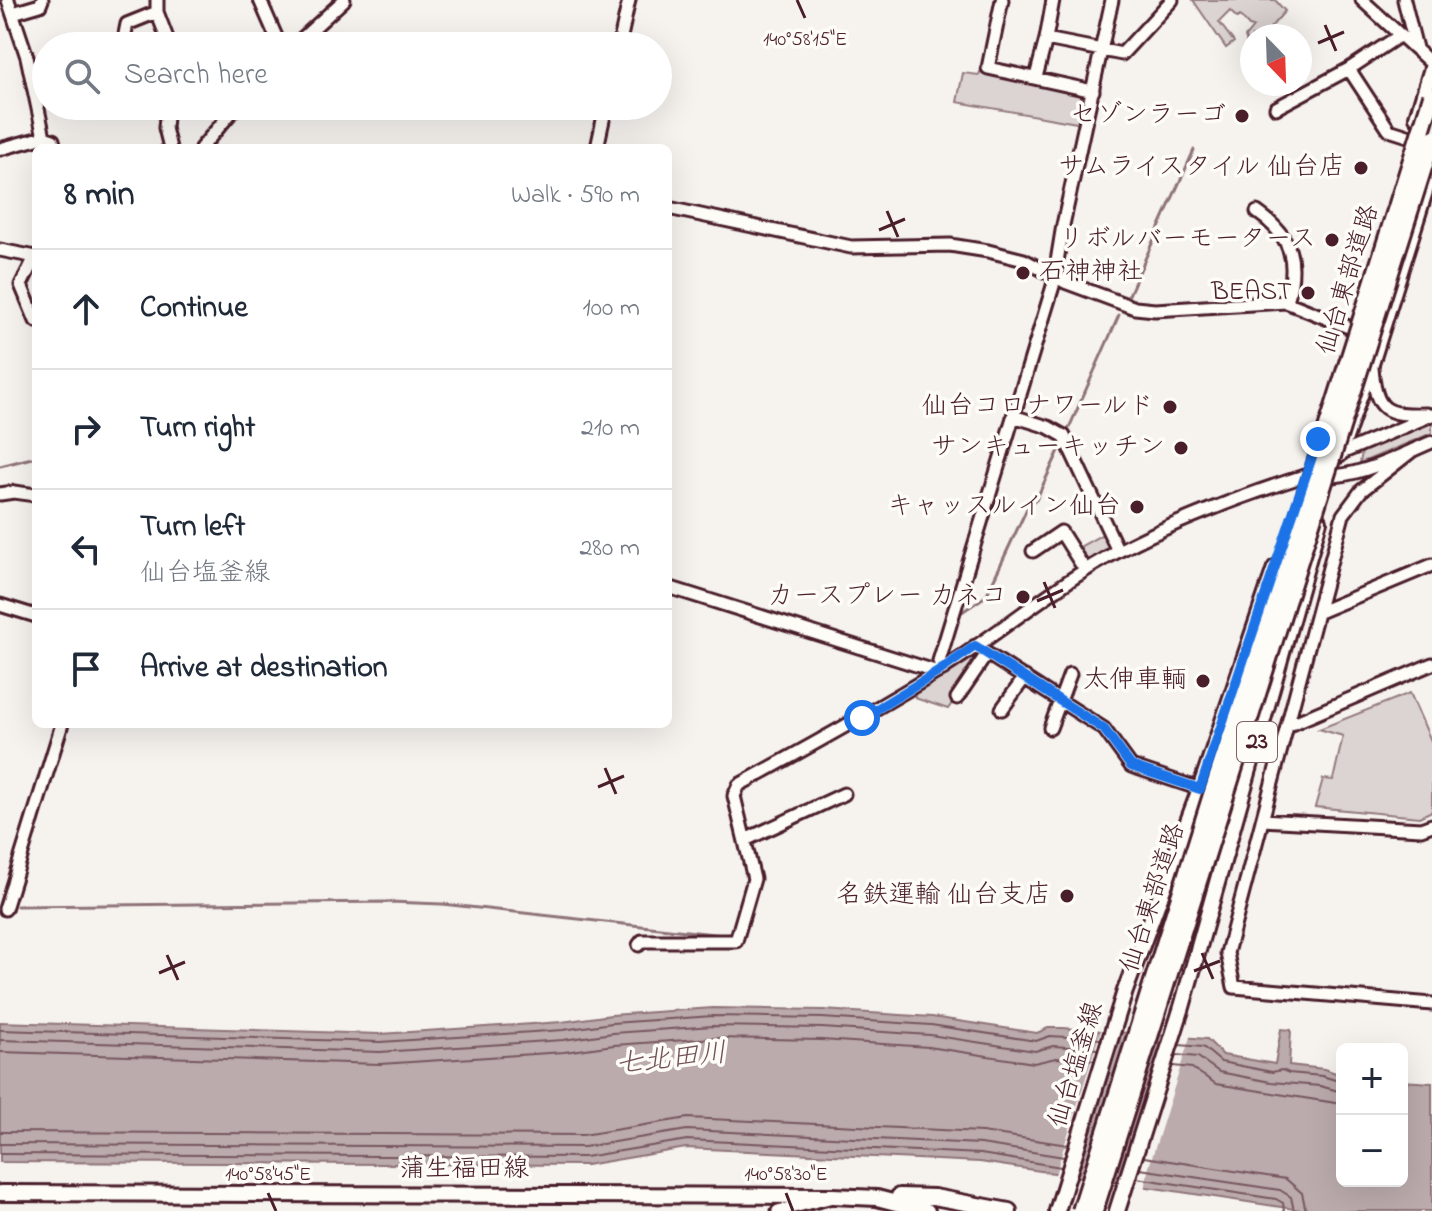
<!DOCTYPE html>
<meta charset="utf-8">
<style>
:root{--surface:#fff;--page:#f6f6f7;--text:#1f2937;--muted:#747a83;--line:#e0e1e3}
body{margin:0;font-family:"Indie Flower","Klee One",sans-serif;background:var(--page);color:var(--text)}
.controls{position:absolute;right:24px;bottom:24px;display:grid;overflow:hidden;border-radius:12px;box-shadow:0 8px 32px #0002}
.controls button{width:72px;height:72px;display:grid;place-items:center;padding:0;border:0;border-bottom:2px solid var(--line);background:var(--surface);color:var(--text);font:40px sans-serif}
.compass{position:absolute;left:1240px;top:24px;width:72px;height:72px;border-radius:50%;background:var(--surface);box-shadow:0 8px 32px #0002;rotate:157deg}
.stop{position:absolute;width:24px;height:24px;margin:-18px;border:6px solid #1a73e8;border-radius:50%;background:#fff}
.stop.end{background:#1a73e8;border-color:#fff;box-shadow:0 2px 8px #0008}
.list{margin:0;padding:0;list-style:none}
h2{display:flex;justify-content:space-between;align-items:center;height:104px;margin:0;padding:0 32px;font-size:34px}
h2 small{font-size:26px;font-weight:400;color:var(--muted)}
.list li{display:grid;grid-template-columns:52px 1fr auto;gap:24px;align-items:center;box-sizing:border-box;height:120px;padding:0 32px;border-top:2px solid var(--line)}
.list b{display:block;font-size:30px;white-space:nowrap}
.list p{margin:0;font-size:26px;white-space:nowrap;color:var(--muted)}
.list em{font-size:26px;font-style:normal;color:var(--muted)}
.icon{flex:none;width:44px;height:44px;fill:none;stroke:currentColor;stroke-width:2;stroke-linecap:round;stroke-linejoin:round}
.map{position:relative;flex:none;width:1432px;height:1211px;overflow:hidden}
.search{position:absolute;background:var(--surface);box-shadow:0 8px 32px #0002;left:32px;top:32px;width:640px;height:88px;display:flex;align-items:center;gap:20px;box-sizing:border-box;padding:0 28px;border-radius:44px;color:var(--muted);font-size:30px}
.panel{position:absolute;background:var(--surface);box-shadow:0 8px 32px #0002;left:32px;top:144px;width:640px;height:584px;border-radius:12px}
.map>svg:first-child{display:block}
.green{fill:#dcd4d2;stroke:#937a7e;stroke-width:2}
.water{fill:#bbabac;stroke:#8e7378;stroke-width:2}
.pier{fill:#f6f3ef}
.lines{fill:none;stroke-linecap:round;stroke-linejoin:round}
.shore{stroke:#77575f;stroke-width:2}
.stream{stroke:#8e7378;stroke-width:3}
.minor-casing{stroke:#4a1f2b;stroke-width:17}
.major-casing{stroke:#4a1f2b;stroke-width:20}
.minor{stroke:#fdfcf7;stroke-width:11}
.major{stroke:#fdfcf7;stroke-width:14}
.highway-bridge-casing{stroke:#4a1f2b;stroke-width:22;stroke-linecap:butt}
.highway-bridge{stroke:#fdfcf7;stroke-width:16}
.route{stroke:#1a73e8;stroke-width:10}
.ticks{fill:none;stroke:#4a1f2b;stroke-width:3}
.poi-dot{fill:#4a1f2b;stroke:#fdfcf7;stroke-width:3}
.labels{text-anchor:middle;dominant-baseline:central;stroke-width:7;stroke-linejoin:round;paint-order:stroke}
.shield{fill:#fdfcf7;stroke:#806168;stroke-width:2}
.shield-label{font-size:24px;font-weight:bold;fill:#4a1f2b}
.poi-label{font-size:26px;fill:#4a1f2b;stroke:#fdfcf7;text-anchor:end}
.street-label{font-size:26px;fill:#4a1f2b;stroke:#fdfcf7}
.water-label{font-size:28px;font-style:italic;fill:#725058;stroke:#fdfcf7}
.ticks-label{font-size:20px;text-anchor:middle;fill:#4a1f2b;stroke:#fdfcf7;stroke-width:7;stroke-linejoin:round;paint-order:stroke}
</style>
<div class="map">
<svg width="1432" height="1211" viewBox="0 0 1432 1211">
<rect width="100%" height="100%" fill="#f6f3ef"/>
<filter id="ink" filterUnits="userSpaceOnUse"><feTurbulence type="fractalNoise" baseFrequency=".0125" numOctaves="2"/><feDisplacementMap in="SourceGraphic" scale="16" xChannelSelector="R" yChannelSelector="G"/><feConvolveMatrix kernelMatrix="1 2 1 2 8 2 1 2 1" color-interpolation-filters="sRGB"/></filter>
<g filter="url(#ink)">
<path class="green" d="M1193,0H1275L1285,11L1263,36H1252V42L1247,44L1245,37L1253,27L1249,26L1240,16L1237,18L1230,11L1219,22L1234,42L1226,48Z
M980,72L1079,94L1083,98L1077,123L957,102L963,73L979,75Z
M1432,422V433L1360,463L1362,452Z
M1105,533L1110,544L1109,550L1091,560L1084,559L1078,548Z
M975,654L982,658L948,709L915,698V692Z
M1410,693L1432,743V811L1419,817L1315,807L1323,779L1333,780L1343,736L1319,729Z"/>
<path class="water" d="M713,1008L823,1010L932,1017L1037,1033L1048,1028H1063L1207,1039L1223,1055L1275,1064L1281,1029L1291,1030L1289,1065L1324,1069L1342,1075V1181H1402V1081L1432,1083V1211H1307L980,1162L686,1148L586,1165L0,1162V1022L380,1034L562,1022L611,1015Z"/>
<path class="pier" d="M1102,1027L1121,1029L1074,1181L1054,1178Z
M1166,1032L1191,1034L1148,1170L1145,1192L1118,1188Z"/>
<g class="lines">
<path class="shore" d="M0,1030L380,1042L563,1030L612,1023L713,1016L822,1018L931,1025L1036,1041L1050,1036L1101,1039
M0,1040L380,1052L563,1040L613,1033L713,1026L822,1028L930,1035L1035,1051L1053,1046L1098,1049
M1179,1045L1203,1047L1221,1062L1272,1072L1282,1070L1289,1073L1322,1076L1342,1082
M0,1052L380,1064L564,1052L614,1045L714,1038L821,1040L929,1047L1034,1063L1056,1058L1094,1060
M1176,1055L1198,1057L1219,1072L1271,1082L1320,1086L1342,1092
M1173,1066L1192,1068L1216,1084L1342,1104
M0,1132L583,1135L688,1118L982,1132L1068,1145
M0,1144L584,1147L687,1130L981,1144L1064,1157
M0,1154L585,1157L687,1140L981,1154L1061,1167
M1144,1157L1286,1179L1302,1193L1306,1211
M1140,1169L1280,1190L1291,1197L1294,1211
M1137,1178L1276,1199L1283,1203L1284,1211"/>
<path class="stream" d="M668,214L755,232
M852,252L937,251
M1128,297L1194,150
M1069,428L1119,315
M0,466L36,457
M959,614L986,596L1030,502L1036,500L1063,442
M17,906L390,902L442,904L732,936L748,878L727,791L738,780"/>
<defs>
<path id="minor" d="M8,0L27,57L44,137
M157,0V12L170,46
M260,0L280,46
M1002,0L988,68L1093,91
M1362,0L1432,64
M1404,0L1416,48
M13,13L40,5L42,0
M1046,39L1053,0
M127,46L125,34L127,24L157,12
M294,46L344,0
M619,46L629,0
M1349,69L1389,130L1411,137
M1036,77L1046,39L1122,54L1172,0
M167,106L165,128L170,148
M1276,108L1349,69L1399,36
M201,148L237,106
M597,148L606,106
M0,149L44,137L53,140L55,148
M668,208L851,247L950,245L988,251L1024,260L1065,282L1135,308L1155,310L1286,302L1351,328
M1257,212C1293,237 1298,262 1287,302
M0,250L36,257
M35,257L21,285L36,321
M1372,368C1376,412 1385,415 1427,414
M1013,416L1048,427L1064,436L1118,551
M1413,450L1361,491L1343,515L1227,953L1234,987L1432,1004
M1337,455L1432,415
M1320,476C1357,479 1398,456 1432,442
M0,494L14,492L36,495
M1033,551L1061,532L1085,570
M668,587L938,672
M0,605L36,616
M1319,612L1432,565
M975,646L1104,729L1131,766L1200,789
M943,669L939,661L1053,286L1063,225L1112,0
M957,698L986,655
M1002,709L1025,677
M1289,725L1432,664
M1050,728L1070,674
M1262,820L1421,829L1432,825
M745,840L844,794
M5,909L62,724
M639,945L642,941H736L754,879L734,796L739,785C807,748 874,711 939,671C989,640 1035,602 1084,571C1145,532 1238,497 1307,475L1316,469
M778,1211L829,1198"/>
<path id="major" d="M1417,117L1432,68
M1339,455L1371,364L1432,169
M0,1193L833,1196L877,1198L927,1211
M899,1196L934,1197L1009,1211
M1057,1211L1125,991L1200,789L1275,568
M1117,1211L1182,1007L1319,521"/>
</defs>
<use href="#minor" class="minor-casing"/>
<use href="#major" class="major-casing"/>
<use href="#minor" class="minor"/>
<use href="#major" class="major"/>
<defs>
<path id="highway-bridge" d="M1081,1211L1432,96
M1094,1211L1432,139"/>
</defs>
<use href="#highway-bridge" class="highway-bridge-casing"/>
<use href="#highway-bridge" class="highway-bridge"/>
</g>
</g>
<g class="lines" filter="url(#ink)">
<path class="route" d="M862,718L938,672L975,646L1104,729L1131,766L1200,789L1318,439"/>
</g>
<path class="ticks" d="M797,0L805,18M1325,25L1336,51M1318,43L1344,32M887,211L898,237M879,230L905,219M1044,582L1055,608M1037,601L1063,590M605,768L616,794M598,787L624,776M1202,953L1213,979M167,955L178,980M1194,971L1220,961M159,973L185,962M268,1193L276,1211M786,1193L793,1211"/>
<g class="poi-dot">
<circle cx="1242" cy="116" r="8"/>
<circle cx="1361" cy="168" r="8"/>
<circle cx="1332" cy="240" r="8"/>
<circle cx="1023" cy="273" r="8"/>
<circle cx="1308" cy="293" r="8"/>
<circle cx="1170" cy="407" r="8"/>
<circle cx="1181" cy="448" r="8"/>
<circle cx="1137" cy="507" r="8"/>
<circle cx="1023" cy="597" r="8"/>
<circle cx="1203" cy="681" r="8"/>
<circle cx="1067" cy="896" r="8"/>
</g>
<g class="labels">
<rect class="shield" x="1237" y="722" width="40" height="40" rx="6"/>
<g class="shield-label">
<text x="1257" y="742">23</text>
</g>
<g class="poi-label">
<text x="1226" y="116">セゾンラーゴ</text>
<text x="1345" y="168">サムライスタイル 仙台店</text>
<text x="1316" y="240">リボルバーモータース</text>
<text x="1039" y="273" text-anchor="start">石神神社</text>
<text x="1292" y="293">BEAST</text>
<text x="1154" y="407">仙台コロナワールド</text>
<text x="1165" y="448">サンキューキッチン</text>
<text x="1121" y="507">キャッスルイン仙台</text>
<text x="1007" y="597">カースプレー カネコ</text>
<text x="1187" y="681">太伸車輌</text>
<text x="1051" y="896">名鉄運輸 仙台支店</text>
</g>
<g class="street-label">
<text transform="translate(1349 280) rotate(-73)">仙台東部道路</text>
<text transform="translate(1154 898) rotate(-72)">仙台東部道路</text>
<text transform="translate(1077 1065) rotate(-73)">仙台塩釜線</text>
<text x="464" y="1170">蒲生福田線</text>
</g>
<g class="water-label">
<text transform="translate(671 1060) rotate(-6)">七北田川</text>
</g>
</g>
<g class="ticks-label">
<text x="805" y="45">140°58'15"E</text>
<text x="268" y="1180">140°58'45"E</text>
<text x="786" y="1180">140°58'30"E</text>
</g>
</svg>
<div class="controls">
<button>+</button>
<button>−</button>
</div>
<svg class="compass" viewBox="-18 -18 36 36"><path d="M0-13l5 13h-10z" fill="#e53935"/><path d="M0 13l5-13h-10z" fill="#747a83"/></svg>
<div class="stop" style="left:862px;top:718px"></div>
<div class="stop end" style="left:1318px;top:439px"></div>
<div class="search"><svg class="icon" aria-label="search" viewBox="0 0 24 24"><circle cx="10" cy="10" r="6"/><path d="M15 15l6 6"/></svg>Search here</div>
<section class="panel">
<h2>8 min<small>Walk · 590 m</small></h2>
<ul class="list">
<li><svg class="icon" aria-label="ahead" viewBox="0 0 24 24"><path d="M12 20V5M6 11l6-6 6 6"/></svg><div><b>Continue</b></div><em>100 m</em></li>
<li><svg class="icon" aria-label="right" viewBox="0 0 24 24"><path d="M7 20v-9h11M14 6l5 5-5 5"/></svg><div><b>Turn right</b></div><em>210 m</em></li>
<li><svg class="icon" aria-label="left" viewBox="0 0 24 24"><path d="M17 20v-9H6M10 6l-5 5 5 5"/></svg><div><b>Turn left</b><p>仙台塩釜線</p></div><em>280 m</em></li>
<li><svg class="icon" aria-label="arrive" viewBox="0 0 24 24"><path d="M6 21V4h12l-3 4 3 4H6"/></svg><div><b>Arrive at destination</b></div></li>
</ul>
</section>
</div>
